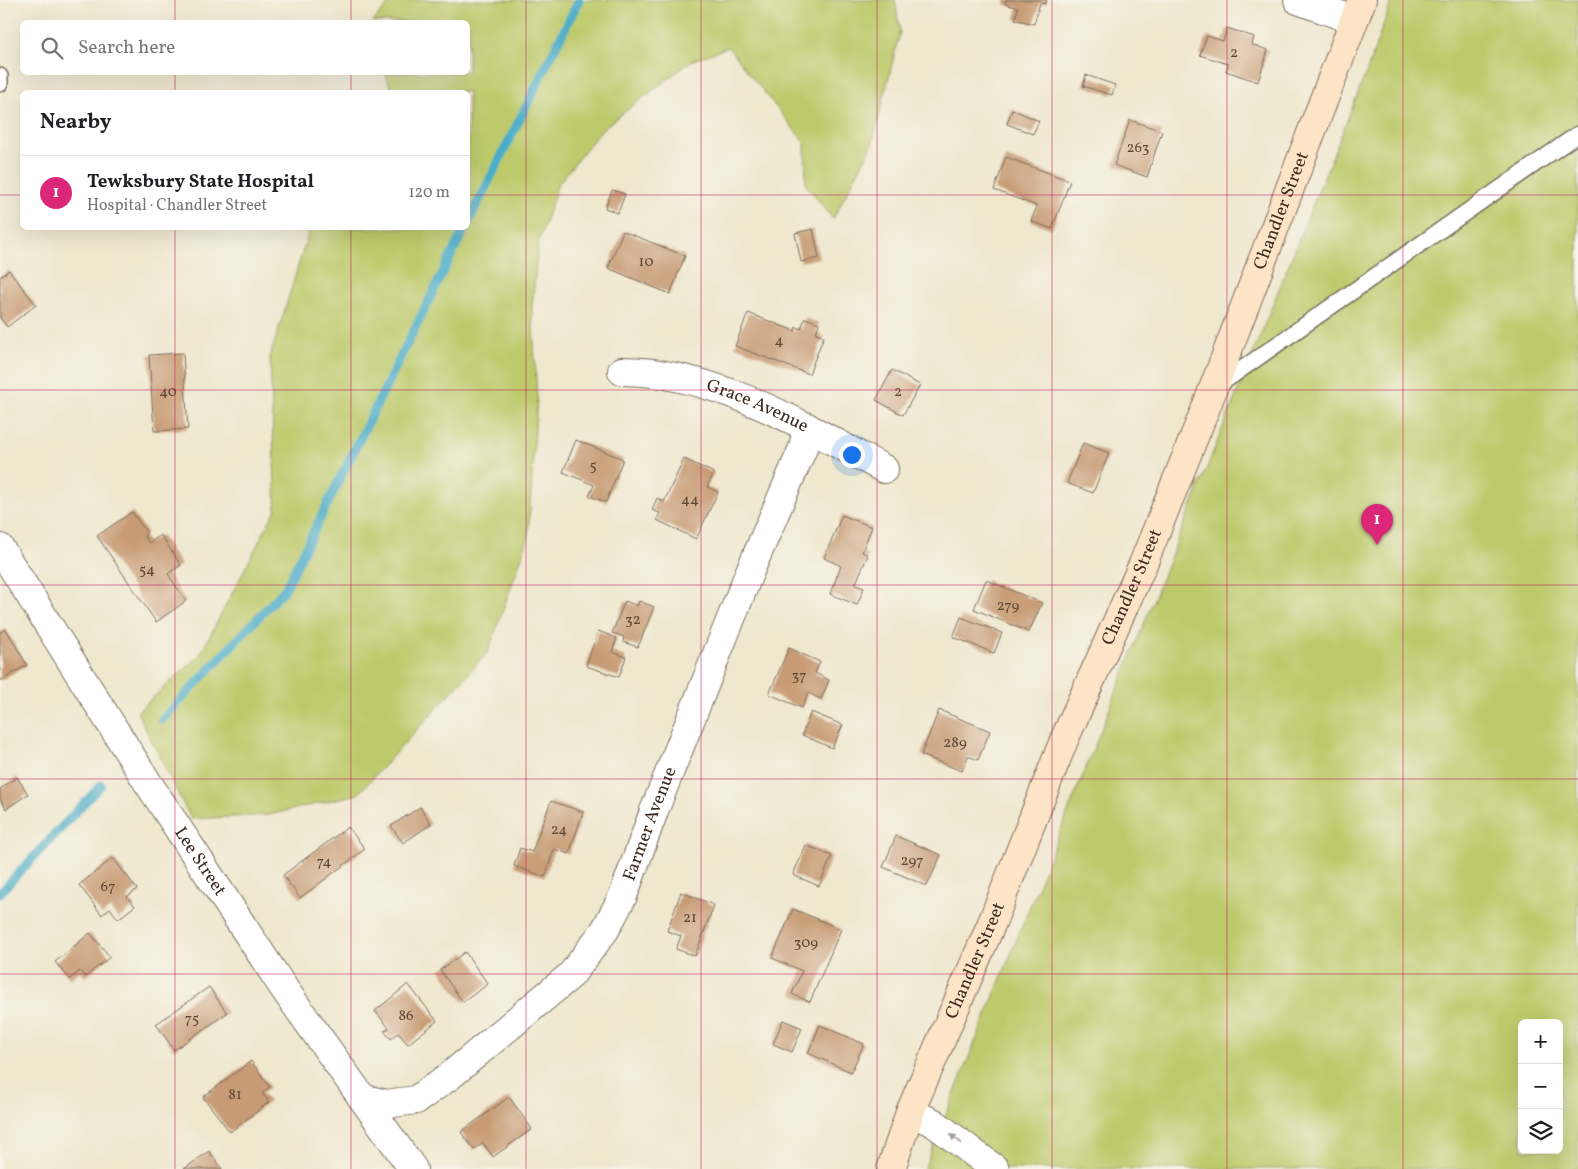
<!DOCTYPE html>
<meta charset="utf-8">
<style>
:root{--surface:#fff;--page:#f2f2f2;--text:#202124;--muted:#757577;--line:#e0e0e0;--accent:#db2777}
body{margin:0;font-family:Vollkorn,serif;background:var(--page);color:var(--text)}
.controls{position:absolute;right:15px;bottom:15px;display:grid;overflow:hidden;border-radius:8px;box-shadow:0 5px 20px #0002}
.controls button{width:45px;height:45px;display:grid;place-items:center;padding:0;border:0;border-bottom:1px solid var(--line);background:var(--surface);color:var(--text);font:25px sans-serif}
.you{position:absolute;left:851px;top:454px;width:18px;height:18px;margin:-12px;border:4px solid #fff;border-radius:50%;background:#1a73e8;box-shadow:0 0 0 8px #1a73e833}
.badge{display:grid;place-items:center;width:32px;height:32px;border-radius:50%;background:var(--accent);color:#fff;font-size:16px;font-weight:700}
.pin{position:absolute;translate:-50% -41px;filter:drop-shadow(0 1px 2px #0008)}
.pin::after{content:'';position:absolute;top:26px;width:18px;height:15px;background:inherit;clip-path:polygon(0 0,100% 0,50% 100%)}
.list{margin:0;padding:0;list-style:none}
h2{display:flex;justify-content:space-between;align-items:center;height:65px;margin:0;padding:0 20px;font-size:21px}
h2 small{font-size:16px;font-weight:400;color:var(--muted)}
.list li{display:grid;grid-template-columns:32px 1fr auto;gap:15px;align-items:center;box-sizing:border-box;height:75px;padding:0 20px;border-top:1px solid var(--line)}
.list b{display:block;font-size:19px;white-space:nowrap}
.list p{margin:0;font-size:16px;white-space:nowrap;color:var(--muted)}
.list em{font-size:16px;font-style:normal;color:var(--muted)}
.icon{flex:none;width:28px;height:28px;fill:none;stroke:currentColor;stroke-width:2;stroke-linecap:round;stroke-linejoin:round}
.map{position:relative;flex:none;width:1578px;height:1169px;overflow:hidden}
.search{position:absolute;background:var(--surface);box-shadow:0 5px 20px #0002;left:20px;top:20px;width:450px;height:55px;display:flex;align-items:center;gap:12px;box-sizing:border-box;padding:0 18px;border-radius:8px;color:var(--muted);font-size:19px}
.panel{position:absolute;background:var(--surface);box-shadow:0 5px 20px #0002;left:20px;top:90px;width:450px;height:140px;border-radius:8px}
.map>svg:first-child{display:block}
.green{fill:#bdca6c;stroke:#7c7a45;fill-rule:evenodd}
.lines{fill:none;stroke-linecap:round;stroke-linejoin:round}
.stream{stroke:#48acc8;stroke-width:9}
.building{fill:#c79b75}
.lane-casing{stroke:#7a6c5c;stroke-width:18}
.street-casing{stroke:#7a6c5c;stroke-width:30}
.secondary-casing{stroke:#7a6c5c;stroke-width:30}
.lane{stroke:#fff;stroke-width:15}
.street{stroke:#fff;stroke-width:28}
.secondary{stroke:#fee4c6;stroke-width:28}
.oneway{fill:#a79f9a}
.grid{fill:none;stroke:#c2185b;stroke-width:1;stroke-opacity:0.55}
.labels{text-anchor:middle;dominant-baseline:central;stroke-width:4.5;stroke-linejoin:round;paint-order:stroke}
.number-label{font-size:15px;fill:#5e4634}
.street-label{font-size:18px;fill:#3b2a1e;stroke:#f7f3e8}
</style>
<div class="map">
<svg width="1578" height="1169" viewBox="0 0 1578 1169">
<rect width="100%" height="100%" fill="#f7f3e8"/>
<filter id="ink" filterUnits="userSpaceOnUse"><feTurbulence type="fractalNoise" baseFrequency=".02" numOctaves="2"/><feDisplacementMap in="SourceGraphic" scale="10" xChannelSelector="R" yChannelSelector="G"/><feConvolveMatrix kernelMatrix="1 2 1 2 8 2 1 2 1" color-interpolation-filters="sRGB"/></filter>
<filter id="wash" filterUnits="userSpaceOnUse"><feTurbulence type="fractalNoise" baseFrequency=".0096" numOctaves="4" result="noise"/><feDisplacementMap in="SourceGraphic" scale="20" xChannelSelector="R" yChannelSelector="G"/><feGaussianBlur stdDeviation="1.12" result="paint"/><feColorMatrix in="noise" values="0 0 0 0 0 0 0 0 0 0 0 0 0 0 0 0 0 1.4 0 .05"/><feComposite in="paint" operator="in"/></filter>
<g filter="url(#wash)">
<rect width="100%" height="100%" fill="#efe7ce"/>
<path class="green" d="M392,0H895L900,32L872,145L833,219L806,185L805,143L728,47L691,61L602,129L558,184L538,244L532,307L537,398L528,539L488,652L358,794L269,815L191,819L137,712L200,655L276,509L270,357L310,228H468V92H393L385,73L468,72V22H373Z
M1392,0H1578V1169H924L1368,68ZM1522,1023H1559V1150H1522Z"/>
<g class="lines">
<path class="stream" d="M468,223L579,0
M162,720L285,589L465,228
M0,893L101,785"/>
</g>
<g id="blocks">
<path class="building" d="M1006,0H1047L1045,4L1040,3L1034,24L1015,19L1018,8L1005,4Z
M1227,28L1254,37L1252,45L1268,50L1258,82L1226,71L1228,64L1200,55L1207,36L1223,41Z
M1086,75L1115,85L1112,95L1083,86Z
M1012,109L1039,121L1033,134L1007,124Z
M1130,120L1162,131L1147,177L1114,165Z
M1006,157L1070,181L1052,229L1031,221L1037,206L994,190Z
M612,190L625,194L618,213L605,208Z
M813,229L819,258L801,262L795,233Z
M623,231L685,256L670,294L608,268Z
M9,270L36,305L7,327L0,318V277Z
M748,313L795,331L796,327L801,329L805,318L819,323L816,333L824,336L809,374L735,346Z
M183,353L188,429L154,431L149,355Z
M892,370L920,385L903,415L876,400Z
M576,440L623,459L606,502L589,496L594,485L563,472Z
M1083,443L1109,453L1093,493L1067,483Z
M684,459L714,473L707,487L718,492L696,539L657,520L660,513L652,510L657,498L664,502Z
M132,512L147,533L144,536L149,543L161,535L181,565L168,574L186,601L156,622L97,536Z
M842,515L872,527L862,552L868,555L855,585L864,588L857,605L830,594L841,566L824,558Z
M986,580L1042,603L1029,632L974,609Z
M625,601L637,606L639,601L654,607L638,647L623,642L624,637L612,633Z
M961,617L1002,633L994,653L953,637Z
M6,629L27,665L0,681V632Z
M598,631L617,638L612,652L626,657L619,677L586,666Z
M789,648L820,662L815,673L829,680L821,699L808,693L802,708L769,694Z
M939,710L990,731L978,760L968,756L962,771L921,755Z
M811,712L843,725L832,748L802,735Z
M17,777L28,794L6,809L0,799V789Z
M551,801L583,812L569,854L554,849L545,877L514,866L520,848L532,852Z
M420,807L431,824L403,843L391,826Z
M348,827L365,849L300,898L283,875Z
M896,836L941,855L927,886L883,867Z
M806,845L832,856L819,886L793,875Z
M113,858L137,889L127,897L135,906L118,919L110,908L102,915L79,885Z
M681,892L714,905L695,956L676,949L681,936L667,931Z
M793,909L841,929L810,1002L792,994L802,971L772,958Z
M90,933L110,957L85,977L80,971L70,979L55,962Z
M465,952L488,984L463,1002L440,970Z
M408,984L437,1021L408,1044L398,1033L391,1039L384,1031L389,1028L375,1011Z
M209,987L227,1013L174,1050L156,1024Z
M783,1020L802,1028L792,1052L773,1044Z
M820,1025L864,1044L851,1072L808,1053Z
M251,1061L270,1087L262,1093L269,1102L230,1132L203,1097Z
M509,1097L532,1129L493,1157L483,1143L474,1150L461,1132Z
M209,1151L222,1169H184Z"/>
</g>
</g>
<g filter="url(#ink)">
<use href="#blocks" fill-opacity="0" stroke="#7a6c5c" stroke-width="1"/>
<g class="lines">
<defs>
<path id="lane" d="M0,76V84
M1216,387L1578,134"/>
<g id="street">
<path d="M1298,0L1354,20"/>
<path id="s1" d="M622,371C713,371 807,427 884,469"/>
<path id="s2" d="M0,548L148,783L285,990L413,1169"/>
<path id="s3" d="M362,1098L386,1104L416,1100L451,1075L571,975L605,930L623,896L654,811L750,571L803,448L807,427"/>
<path d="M910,1112L934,1123L995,1169"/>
</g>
<g id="secondary">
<path id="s4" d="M891,1169L910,1112L991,925L1064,740L1143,564L1205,410L1362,0"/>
</g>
</defs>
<use href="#lane" class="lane-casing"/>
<use href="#street" class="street-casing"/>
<use href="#secondary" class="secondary-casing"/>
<use href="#lane" class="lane"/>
<use href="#street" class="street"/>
<use href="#secondary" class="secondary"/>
</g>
<defs><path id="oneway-solid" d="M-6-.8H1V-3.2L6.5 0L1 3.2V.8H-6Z" transform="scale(1.25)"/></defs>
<use class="oneway" href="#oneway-solid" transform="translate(956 1139) rotate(-143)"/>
</g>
<path class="grid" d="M175,0V22M351,0V22M526,0V1169M701,0V1169M877,0V1169M1052,0V1169M1227,0V1169M1403,0V1169M175,72V92M351,72V92M0,195H22M468,195H1578M175,228V1169M351,228V1169M0,390H1578M0,585H1578M0,779H1578M0,974H1578"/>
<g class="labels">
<g class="number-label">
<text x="1234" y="53">2</text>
<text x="1138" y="148">263</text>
<text x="646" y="262">10</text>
<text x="779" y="341">4</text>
<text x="168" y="392">40</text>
<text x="898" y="392">2</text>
<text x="593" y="466">5</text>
<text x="690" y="500">44</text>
<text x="147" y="570">54</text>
<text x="1008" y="606">279</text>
<text x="633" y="620">32</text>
<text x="799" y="676">37</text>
<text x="955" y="743">289</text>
<text x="559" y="830">24</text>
<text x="912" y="861">297</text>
<text x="324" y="862">74</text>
<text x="108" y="887">67</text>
<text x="690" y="918">21</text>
<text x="806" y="943">309</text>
<text x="406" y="1016">86</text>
<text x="192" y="1019">75</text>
<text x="235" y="1095">81</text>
</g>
<g class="street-label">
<text stroke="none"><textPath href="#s4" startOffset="1035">Chandler Street</textPath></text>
<text stroke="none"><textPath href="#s1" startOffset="141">Grace Avenue</textPath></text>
<text stroke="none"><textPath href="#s4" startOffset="630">Chandler Street</textPath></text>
<text stroke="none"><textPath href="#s3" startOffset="426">Farmer Avenue</textPath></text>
<text stroke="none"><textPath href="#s2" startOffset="372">Lee Street</textPath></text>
<text stroke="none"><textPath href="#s4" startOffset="225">Chandler Street</textPath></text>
</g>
</g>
</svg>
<div class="controls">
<button>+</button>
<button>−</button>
<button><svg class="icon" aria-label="layers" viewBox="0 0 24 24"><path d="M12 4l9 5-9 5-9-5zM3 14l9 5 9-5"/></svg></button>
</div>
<div class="you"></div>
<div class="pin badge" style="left:1377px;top:545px">1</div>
<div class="search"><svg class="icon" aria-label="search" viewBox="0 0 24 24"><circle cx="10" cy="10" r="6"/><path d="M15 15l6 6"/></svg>Search here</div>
<section class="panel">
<h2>Nearby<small></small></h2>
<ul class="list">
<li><span class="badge">1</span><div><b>Tewksbury State Hospital</b><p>Hospital · Chandler Street</p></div><em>120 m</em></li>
</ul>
</section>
</div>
